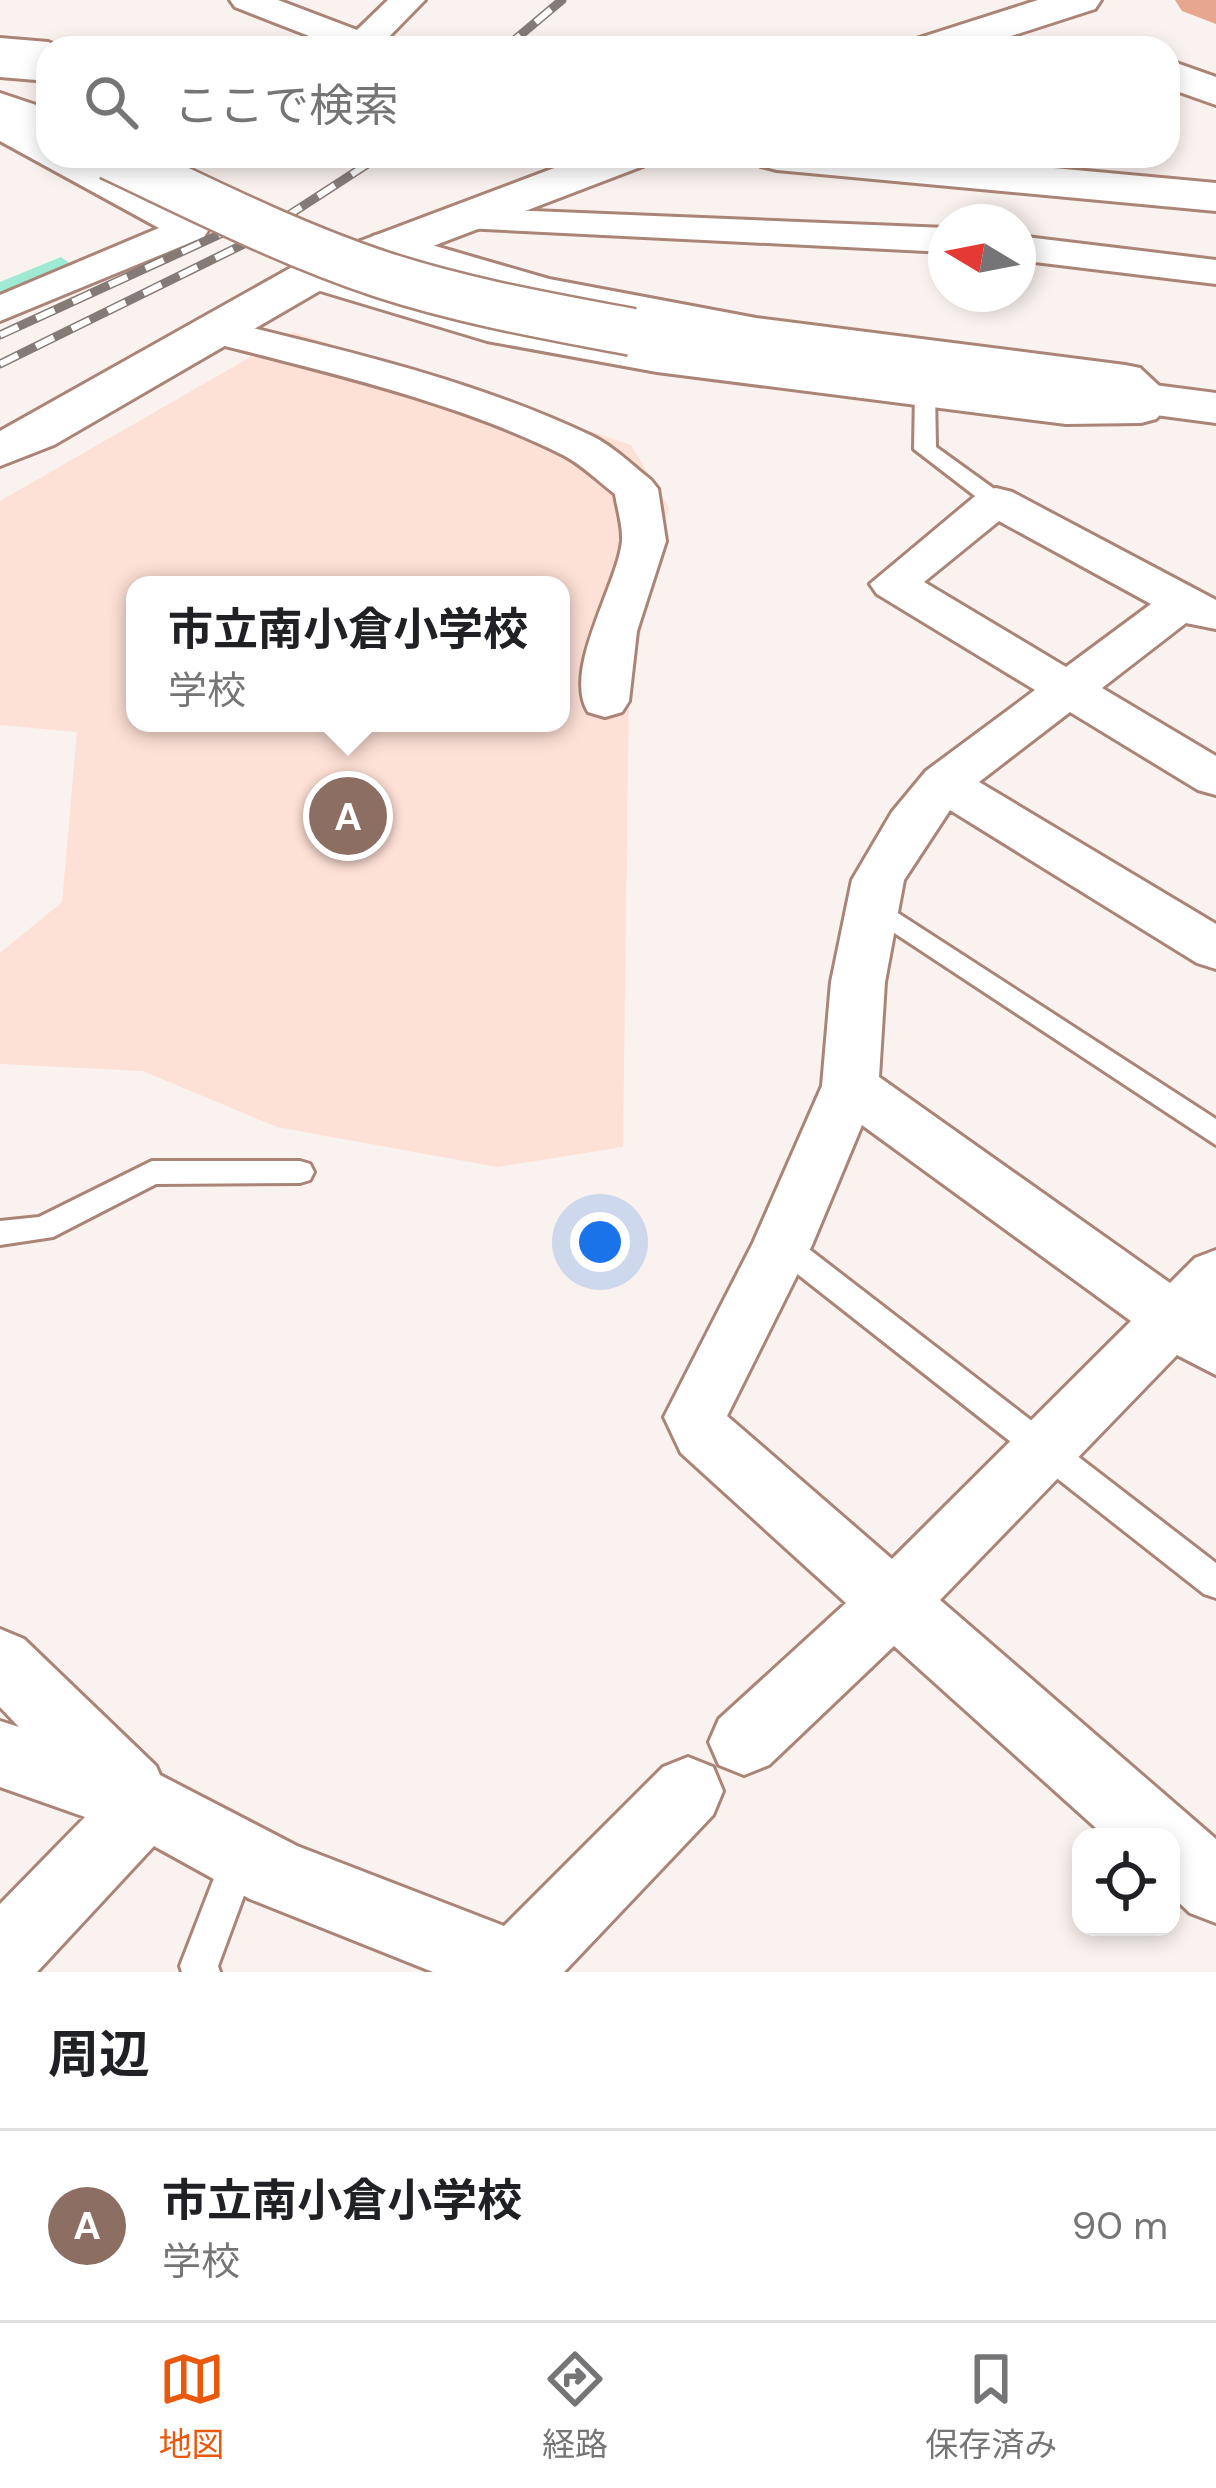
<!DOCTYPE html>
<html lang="ja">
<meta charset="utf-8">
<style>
:root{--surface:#fff;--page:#f6f6f6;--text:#202124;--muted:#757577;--line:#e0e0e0;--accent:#ea580c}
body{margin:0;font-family:"DM Sans","Noto Sans JP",sans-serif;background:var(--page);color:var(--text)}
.controls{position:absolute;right:36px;bottom:36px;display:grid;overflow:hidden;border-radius:24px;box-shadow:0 6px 18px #0003}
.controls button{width:108px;height:108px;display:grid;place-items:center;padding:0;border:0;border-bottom:3px solid var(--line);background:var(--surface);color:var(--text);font:60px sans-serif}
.compass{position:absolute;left:928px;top:204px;width:108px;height:108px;border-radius:50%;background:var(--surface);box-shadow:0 6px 18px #0003;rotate:280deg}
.you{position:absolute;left:600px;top:1242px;width:42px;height:42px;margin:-30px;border:9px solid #fff;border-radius:50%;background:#1a73e8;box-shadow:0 0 0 18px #1a73e833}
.badge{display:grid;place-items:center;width:78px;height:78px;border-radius:50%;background:var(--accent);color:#fff;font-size:39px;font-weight:700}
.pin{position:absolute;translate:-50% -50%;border:6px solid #fff;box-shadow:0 3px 12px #0006}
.popup{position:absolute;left:126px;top:576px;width:444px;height:156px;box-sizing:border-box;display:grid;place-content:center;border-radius:24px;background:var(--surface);filter:drop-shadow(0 3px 9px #0005);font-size:39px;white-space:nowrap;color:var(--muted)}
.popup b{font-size:45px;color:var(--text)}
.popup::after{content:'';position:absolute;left:50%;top:100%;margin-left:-24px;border:24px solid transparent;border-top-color:var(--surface)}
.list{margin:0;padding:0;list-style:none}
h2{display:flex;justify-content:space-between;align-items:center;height:156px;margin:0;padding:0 48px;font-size:51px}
h2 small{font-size:39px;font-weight:400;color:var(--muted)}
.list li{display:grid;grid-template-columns:78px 1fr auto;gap:36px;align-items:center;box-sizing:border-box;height:192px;padding:0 48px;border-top:3px solid var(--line)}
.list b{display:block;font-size:45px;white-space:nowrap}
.list p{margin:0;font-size:39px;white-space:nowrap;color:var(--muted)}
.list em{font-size:39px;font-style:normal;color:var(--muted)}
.icon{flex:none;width:66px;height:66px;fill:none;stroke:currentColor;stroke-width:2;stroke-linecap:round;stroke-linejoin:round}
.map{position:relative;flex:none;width:1216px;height:1972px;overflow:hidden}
.search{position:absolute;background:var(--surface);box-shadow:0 6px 18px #0003;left:36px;right:36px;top:36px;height:132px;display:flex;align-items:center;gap:30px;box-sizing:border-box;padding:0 42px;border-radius:36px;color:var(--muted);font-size:45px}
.sheet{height:348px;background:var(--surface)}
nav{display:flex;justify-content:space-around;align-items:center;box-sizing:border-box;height:168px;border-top:3px solid var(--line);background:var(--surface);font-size:33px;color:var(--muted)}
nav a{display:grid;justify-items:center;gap:6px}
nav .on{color:var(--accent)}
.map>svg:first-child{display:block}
.built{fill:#fee1d6;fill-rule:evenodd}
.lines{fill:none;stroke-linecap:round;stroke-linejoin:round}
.river{fill:#e6a78e;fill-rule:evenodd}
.building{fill:#9eead3}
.service-casing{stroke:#aa8577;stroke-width:6}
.minor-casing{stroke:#aa8577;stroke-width:6}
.tertiary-casing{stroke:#aa8577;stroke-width:6}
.service{fill:#fff;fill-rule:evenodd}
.minor{fill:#fff;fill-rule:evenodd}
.tertiary{fill:#fff;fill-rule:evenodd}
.rail-casing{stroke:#857b76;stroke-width:9}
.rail{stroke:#fff;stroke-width:6;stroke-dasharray:20;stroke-linecap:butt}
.tertiary-bridge-casing{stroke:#aa8577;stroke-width:51;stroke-linecap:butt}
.tertiary-bridge{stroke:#fff;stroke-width:46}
</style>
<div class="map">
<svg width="1216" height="1972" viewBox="0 0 1216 1972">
<rect width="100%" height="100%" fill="#faf2ef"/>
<path class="built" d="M294,332L631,445L669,508L629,685L623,1147L497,1167L277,1127L143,1071L0,1064V953L62,902L77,732L0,725V501ZM135,585H561V723H135Z"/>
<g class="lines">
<path class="river" d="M1175,0H1216V24L1182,11Z"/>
</g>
<path class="building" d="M61,257L76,268L0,300V282Z"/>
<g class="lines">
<defs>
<path id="service" d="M925,385L935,391L936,447L1004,496V506H988L914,449L915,391Z
M873,897L1216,1119V1145L864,913L860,906Z
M152,1161H300L310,1164L314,1172L310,1180L300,1183L156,1184L53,1237L0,1245V1221L39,1217Z
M782,1233L792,1236L1216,1563V1598L1204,1594L772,1254L767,1245L772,1236Z
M241,1837L254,1842L259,1855L218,1966L220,1972H182L180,1966L228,1842Z"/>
<path id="minor" d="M230,0H278L357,30L388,0H425L378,48H340L235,7Z
M0,38L48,42L63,48H48V62L0,58Z
M0,116L48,137V156H83L204,221L209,229L204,237L0,321V295L159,228L0,141Z
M458,208L946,228V252L444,227L439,219L444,211Z
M387,232L549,279L756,318L1125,365L1140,368L1174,400L1156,419L1141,423L1066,424L657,372L487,341L297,284L291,276L297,268L311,264L493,318L657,348L1066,398H1124L1113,388L756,342L543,302L373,252L368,244L373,236Z
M1018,236L1216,260V284L1018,260Z
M216,319C342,350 475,380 592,436C613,446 633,466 651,480L658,489L666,541L637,631L629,701L622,712L605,717L588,712C562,670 618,584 622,541C623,526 617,508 615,494C598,481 581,464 563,455C456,401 317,370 202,340L196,331L202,322Z
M996,488L1012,492L1216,600V629L1186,623L1102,688L1216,756V795L1198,790L1070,712L979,782L1216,924V969L1197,963L950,810L904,880L885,982L879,1077L1170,1283L1195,1258L1216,1250V1375L1177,1355L940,1600L1216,1839V1923L1190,1913L1171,1895V1837H1106L894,1646L769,1765L744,1775L719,1765L709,1742L719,1719L846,1603L681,1453L664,1417L753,1243L822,1086L831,982L852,880L892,812L926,771L1035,690L877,594L870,584L980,492ZM999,521L1151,604L1066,667L924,582ZM862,1125L1131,1321L892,1559L727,1416L812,1245Z
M0,1629L24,1639L156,1766L160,1775L297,1846L504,1926L663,1767L688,1757L713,1767L723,1791L713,1815L564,1972H433L250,1899L154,1846L37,1972H0V1904L85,1817L0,1787V1721L19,1727L0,1707Z"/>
<path id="tertiary" d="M1038,0H1101L1095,9L974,48H910L916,39Z
M0,51L48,55V81L0,77Z
M1168,60L1216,77V105L1168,88Z
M0,93L48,109V138L0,122Z
M586,156H650L643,166L328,286L54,445L0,466V431L294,266Z
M754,156H923L1216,183V211L777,170L761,166Z
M632,317L1216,393V423L614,343L607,332L614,321Z"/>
</defs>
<use href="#service" class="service-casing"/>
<use href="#minor" class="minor-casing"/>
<use href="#tertiary" class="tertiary-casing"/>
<use href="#service" class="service"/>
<use href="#minor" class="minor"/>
<use href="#tertiary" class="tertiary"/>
<defs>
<path id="rail" d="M505,48L562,0
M0,335L251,220
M0,364L244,244L380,156"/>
</defs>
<use href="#rail" class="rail-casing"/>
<use href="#rail" class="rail"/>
<defs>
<path id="tertiary-bridge" d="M110,156C199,198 287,243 380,274C462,301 547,316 632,332"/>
</defs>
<use href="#tertiary-bridge" class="tertiary-bridge-casing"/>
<use href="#tertiary-bridge" class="tertiary-bridge"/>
</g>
</svg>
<div class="controls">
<button><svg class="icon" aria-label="locate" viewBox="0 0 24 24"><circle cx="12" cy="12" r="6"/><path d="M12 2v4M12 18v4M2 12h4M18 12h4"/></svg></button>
</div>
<svg class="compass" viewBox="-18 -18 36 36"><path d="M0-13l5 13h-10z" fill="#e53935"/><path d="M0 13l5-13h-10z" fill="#757577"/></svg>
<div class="you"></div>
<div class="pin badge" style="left:348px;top:816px;background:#8d6e63">A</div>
<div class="popup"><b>市立南小倉小学校</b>学校</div>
<div class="search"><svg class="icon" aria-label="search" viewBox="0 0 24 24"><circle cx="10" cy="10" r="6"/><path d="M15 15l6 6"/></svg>ここで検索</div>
</div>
<section class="sheet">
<h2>周辺<small></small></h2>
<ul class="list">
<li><span class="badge" style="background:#8d6e63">A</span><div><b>市立南小倉小学校</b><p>学校</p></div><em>90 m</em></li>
</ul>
</section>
<nav>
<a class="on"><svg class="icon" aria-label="map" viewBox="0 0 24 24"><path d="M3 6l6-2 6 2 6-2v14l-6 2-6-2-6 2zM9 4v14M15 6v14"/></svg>地図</a>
<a><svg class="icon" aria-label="directions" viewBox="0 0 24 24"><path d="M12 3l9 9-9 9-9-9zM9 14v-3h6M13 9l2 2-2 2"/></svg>経路</a>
<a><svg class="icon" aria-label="saved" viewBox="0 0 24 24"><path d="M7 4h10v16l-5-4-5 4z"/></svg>保存済み</a>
</nav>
